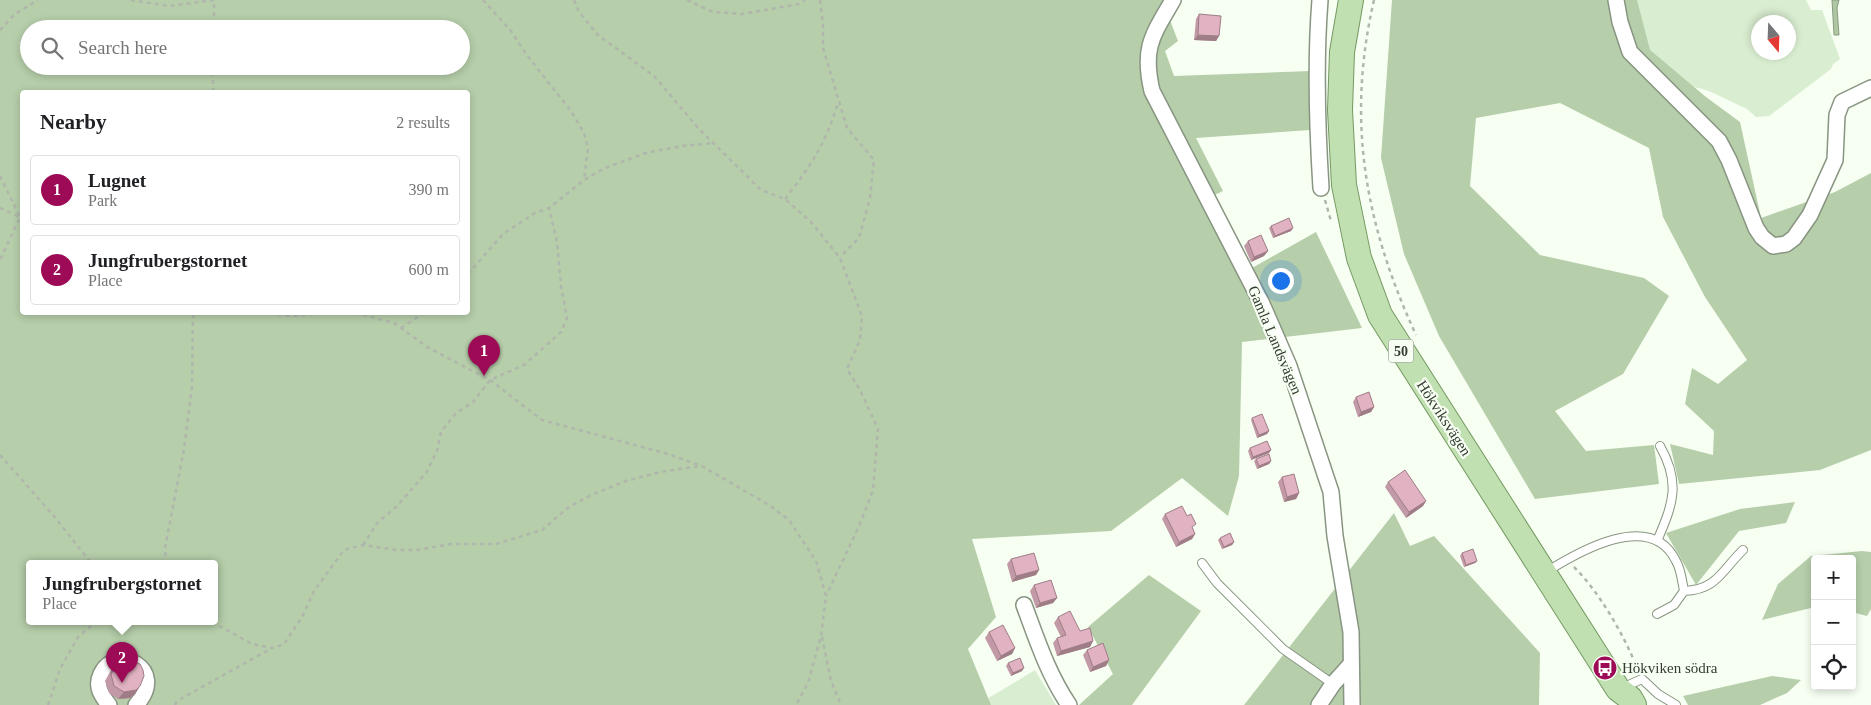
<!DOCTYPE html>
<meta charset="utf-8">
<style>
:root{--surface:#fff;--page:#f2f2f2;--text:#202124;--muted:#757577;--line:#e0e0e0;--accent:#9d0b57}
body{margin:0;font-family:"Times New Roman",serif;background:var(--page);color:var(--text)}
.controls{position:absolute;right:15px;bottom:15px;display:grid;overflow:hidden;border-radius:5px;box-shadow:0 2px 8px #0003}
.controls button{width:45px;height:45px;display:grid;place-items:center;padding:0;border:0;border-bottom:1px solid var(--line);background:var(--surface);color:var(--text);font:25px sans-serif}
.compass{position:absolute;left:1751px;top:15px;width:45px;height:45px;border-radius:50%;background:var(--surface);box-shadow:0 2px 8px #0003;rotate:161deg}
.you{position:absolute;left:1280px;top:280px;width:18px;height:18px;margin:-12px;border:4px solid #fff;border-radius:50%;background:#1a73e8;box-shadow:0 0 0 8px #1a73e833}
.badge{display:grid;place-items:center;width:32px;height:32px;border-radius:50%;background:var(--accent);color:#fff;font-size:16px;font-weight:700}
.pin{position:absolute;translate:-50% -41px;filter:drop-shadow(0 1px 2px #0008)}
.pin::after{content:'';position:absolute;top:26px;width:18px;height:15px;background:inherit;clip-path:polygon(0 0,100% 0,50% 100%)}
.popup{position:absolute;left:26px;top:560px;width:192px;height:65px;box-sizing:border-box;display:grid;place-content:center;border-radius:5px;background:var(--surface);filter:drop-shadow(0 1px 4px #0005);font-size:16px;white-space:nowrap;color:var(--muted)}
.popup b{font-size:19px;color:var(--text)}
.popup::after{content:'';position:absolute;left:50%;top:100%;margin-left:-10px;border:10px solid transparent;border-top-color:var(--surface)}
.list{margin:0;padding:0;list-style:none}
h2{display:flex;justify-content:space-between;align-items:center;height:65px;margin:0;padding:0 20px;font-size:21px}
h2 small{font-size:16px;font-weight:400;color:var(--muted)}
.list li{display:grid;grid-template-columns:32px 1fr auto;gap:15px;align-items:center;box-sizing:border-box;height:70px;margin:0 10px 10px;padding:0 10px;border:1px solid var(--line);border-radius:5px}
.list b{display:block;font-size:19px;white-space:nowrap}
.list p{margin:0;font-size:16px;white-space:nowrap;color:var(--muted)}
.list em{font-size:16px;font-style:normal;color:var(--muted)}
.icon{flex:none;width:28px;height:28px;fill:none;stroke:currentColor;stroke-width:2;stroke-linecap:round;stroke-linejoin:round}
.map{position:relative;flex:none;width:1871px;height:705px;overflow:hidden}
.search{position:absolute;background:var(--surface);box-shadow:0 2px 8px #0003;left:20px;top:20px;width:450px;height:55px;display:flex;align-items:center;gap:12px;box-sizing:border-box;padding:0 18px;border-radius:28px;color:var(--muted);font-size:19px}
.panel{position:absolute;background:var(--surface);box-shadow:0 2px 8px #0003;left:20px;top:90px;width:450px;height:225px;border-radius:5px}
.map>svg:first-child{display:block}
.green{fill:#d9edd0;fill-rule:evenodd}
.forest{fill:#b6ceaa;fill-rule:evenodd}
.water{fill:#aec6a2;stroke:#8a9c81}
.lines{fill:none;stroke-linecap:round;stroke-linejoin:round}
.service-casing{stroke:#889582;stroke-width:10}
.minor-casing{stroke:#889582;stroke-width:18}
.primary-casing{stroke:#759963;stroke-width:26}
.path{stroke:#afb7ac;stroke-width:2.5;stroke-dasharray:4 4;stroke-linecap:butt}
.service{stroke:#fff;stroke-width:8}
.minor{stroke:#fff;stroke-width:15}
.primary{stroke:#c1e0b1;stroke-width:24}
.wall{fill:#c299a6}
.shaded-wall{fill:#9e7d87}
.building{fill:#e1b2c1;stroke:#9e7d87}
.labels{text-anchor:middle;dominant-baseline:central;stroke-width:4.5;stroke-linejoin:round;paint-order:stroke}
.shield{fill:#f6fff2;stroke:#6f766c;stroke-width:1}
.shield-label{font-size:14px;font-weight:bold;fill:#353b33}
.street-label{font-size:15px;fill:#353b33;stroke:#f6fff2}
.poi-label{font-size:15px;fill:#353b33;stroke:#f6fff2;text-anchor:start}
</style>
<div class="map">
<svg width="1871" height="705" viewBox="0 0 1871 705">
<rect width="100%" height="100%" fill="#f6fff2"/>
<path class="green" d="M1626,0H1806L1811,10H1822L1840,59L1833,64L1831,69L1769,116L1756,117L1747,109L1709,91L1691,86L1653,59ZM1758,22H1788V52H1758Z
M1035,670L1056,705H977Z"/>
<path class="forest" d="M0,0H1162L1178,41L1165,51L1174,76L1310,71V130L1196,138L1223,191L1206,199L1243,273L1316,232L1362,328L1242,342L1239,476L1228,516L1182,478L1111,531L972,539L996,617L968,649L991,705H0ZM29,29H461V66H29ZM22,92H468V312H22ZM29,564H214V622H29Z
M1392,0H1637L1650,50L1706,97L1740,122L1761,218L1835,192L1871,173V450L1820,470L1679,484L1670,444L1713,455L1714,431L1685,404L1692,368L1718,384L1747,360L1705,297L1663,217L1649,148L1560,103L1476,118L1470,186L1540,255L1644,278L1669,296L1623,374L1555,411L1586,451L1654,445L1659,484L1535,499L1439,336L1404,254L1381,158Z
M1795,502L1786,523L1739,531L1696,585L1666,533L1740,509Z
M1394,513L1410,546L1434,536L1540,653L1539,705H1244Z
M1862,551L1871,552V609L1867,616L1852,612V559H1815V607L1762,620L1778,584L1811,556Z
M1149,575L1201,611L1132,705H1079L1113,674L1088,627Z
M1772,676L1801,680L1787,693L1760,705H1688L1683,696Z"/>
<path class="water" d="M1832,0H1839L1837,8L1839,35H1834Z"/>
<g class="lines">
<defs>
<path id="service" d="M1657,541C1673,504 1681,483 1660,446
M1202,563L1217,583L1283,649L1333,684
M1546,572C1578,552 1651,509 1676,561C1681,569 1682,581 1684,591
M1657,614L1674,605L1684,591C1717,590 1722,570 1743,550
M1622,688L1642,679L1658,694L1676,705"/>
<path id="minor" d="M1173,0C1152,36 1142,48 1152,91L1262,304L1289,366L1331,492L1335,536L1351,632L1352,705
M1320,0C1315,63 1317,125 1321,188
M1616,0L1620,22L1630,52L1719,141L1729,160L1756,228L1762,237L1773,246L1786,244L1794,238L1810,215L1835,160L1837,115L1842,102L1871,88
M1024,605C1037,640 1048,674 1069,705
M109,705C101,695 95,686 101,674C116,643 169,669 136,705
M1319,705L1333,684L1351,664"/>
<path id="primary" d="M1351,0L1342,52L1340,110L1344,185L1359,258L1380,315L1618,689L1630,698L1634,705"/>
</defs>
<use href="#service" class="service-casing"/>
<use href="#minor" class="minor-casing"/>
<use href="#primary" class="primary-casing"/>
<path class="path" d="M131,0L169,6L214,0V29
M483,0L511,31L526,54L571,111L584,133L588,148L584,180
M574,0L579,12L598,35L654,76L699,129L761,190L785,199L811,222L840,258L862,316L860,340L847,369L860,390L878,429L873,490L860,524L826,596
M687,0L713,12L742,14L799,4L805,0
M820,0L823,25V48L847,128L874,160L870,198L859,238L840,257
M1374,0C1346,121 1365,224 1416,335
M0,30L15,14L38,0
M213,92V66
M0,176L20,217L0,260
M785,199C810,167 826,143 838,103
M1325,200L1331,221
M0,208L22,218
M468,274L503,234L535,213L549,208L584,180L605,168L646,153L682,146L713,143
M270,312C288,319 304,315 322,312
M339,312L360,314L394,323L427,347L490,380L542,420L668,454L702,466L769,505L789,520L816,561L826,596L821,636L808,683L796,705
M401,328L425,312
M0,455L53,515L92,564
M363,545L377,523L396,507L426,473L437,451L441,432L455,414L473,402L490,380L524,365L561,332L567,318L561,286L557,242L549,208
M166,564L165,548L184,449L192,387L193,312
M1574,567C1600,593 1624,635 1638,670
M212,622L252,644L273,648L284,644L302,617L314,591L344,550L363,545L396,550H417L451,544H496L542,530L569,507L591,495L626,481L660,472L700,466
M822,637L831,681L841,705
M48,705L60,669L78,637L96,622
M175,705L177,701L272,648"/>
<use href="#service" class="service"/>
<use href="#minor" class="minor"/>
<use href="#primary" class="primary"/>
</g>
<path class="wall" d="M1199,14L1219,36L1216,41L1194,40L1196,19Z
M1271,226L1291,231L1273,238L1269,228Z
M1248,241L1268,251L1264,256L1251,262L1244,246Z
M1356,397L1374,407L1371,412L1358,417L1353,402Z
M1252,418L1269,431L1267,434L1257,438L1251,420Z
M1250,448L1271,450L1269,453L1251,460L1248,451Z
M1256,459L1271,461L1269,464L1257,469L1254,461Z
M1282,477L1299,493L1296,499L1284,502L1278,482Z
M1388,482L1426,501L1423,506L1406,518L1385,487Z
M1165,514L1193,529L1195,534L1192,539L1176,547L1162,519Z
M1220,538L1234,542L1232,545L1222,549L1218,540Z
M1462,553L1477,561L1475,563L1464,567L1460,556Z
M1011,559L1039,570L1036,575L1012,582L1007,564Z
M1034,585L1057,598L1053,603L1036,608L1030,591Z
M1058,617L1080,631L1093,641L1090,647L1057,656L1053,643L1057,638L1061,637L1054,623Z
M989,632L1015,648L1012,654L997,661L985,638Z
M1087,650L1109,660L1106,666L1090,672L1083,655Z
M117,663L140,686L135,694L130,698L118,699L109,693L105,681L111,670Z
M1008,663L1022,671L1011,676L1006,666Z"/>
<path class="shaded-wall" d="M1198,35L1219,36L1216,41L1194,40Z
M1293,228L1291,231L1273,238L1275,236Z
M1268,251L1264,256L1251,262L1254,257Z
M1374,407L1371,412L1358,417L1361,412Z
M1269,431L1267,434L1257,438L1259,435Z
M1271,450L1269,453L1251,460L1253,457Z
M1271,461L1269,464L1257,469L1259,466Z
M1299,493L1296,499L1284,502L1287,497Z
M1426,501L1423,506L1406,518L1409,512Z
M1195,534L1192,539L1176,547L1179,542Z
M1234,542L1232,545L1222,549L1224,547Z
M1477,561L1475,563L1464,567L1466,565Z
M1039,570L1036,575L1012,582L1016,576Z
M1057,598L1053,603L1036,608L1040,603Z
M1093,641L1090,647L1057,656L1061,651Z
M1015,648L1012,654L997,661L1001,656Z
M1109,660L1106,666L1090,672L1093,667Z
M1024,668L1022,671L1011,676L1013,673Z
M140,686L135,694L130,698L118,699L124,692Z"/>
<path class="building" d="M1199,14L1221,16L1219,36L1198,35Z
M1289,218L1293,228L1275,236L1271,226Z
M1261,235L1268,251L1254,257L1248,241Z
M1369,392L1374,407L1361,412L1356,397Z
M1262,414L1269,431L1259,435L1252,418Z
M1267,441L1271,450L1253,457L1250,448Z
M1269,454L1271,461L1259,466L1256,459Z
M1405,470L1426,501L1409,512L1388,482Z
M1294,474L1299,493L1287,497L1282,477Z
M1182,506L1187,516L1191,514L1196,524L1192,527L1195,534L1179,542L1165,514Z
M1230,533L1234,542L1224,547L1220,538Z
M1473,549L1477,561L1466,565L1462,553Z
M1034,553L1039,570L1016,576L1011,559Z
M1051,580L1057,598L1040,603L1034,585Z
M1070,611L1080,631L1090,628L1093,641L1061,651L1057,638L1066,635L1058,617Z
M1003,625L1015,648L1001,656L989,632Z
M1103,643L1109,660L1093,667L1087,650Z
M1020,658L1024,668L1013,673L1008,663Z
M129,659L140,664L143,670L144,676L140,686L136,690L124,692L114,686L111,674L117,663L122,660Z"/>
<defs>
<symbol id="bus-disc" viewBox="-11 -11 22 22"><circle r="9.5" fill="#9d0b57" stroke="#f6fff2"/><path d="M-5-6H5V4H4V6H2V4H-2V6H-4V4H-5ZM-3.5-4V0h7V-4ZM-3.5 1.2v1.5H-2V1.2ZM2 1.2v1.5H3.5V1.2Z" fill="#fff"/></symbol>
</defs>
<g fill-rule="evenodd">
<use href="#bus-disc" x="1591" y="654" width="28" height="28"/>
</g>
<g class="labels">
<rect class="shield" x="1388.5" y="339.5" width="25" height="23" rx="4"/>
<g class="shield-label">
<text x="1401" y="351">50</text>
</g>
<g class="street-label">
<text transform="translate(1275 340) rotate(67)">Gamla Landsvägen</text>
<text transform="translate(1444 418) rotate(57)">Hökviksvägen</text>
</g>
<g class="poi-label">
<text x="1622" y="668">Hökviken södra</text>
</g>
</g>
</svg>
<div class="controls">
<button>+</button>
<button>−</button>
<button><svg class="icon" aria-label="locate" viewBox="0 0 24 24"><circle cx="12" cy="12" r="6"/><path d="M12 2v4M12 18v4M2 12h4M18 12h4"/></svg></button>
</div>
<svg class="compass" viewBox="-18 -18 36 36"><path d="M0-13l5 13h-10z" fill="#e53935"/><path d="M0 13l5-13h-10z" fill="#757577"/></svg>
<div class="you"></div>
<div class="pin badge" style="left:484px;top:376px">1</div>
<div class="pin badge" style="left:122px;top:683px">2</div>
<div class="popup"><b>Jungfrubergstornet</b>Place</div>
<div class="search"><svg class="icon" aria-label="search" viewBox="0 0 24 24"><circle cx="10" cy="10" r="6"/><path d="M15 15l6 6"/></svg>Search here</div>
<section class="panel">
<h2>Nearby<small>2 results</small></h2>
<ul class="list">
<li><span class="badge">1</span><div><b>Lugnet</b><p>Park</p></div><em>390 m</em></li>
<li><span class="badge">2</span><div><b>Jungfrubergstornet</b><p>Place</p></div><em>600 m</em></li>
</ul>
</section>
</div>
